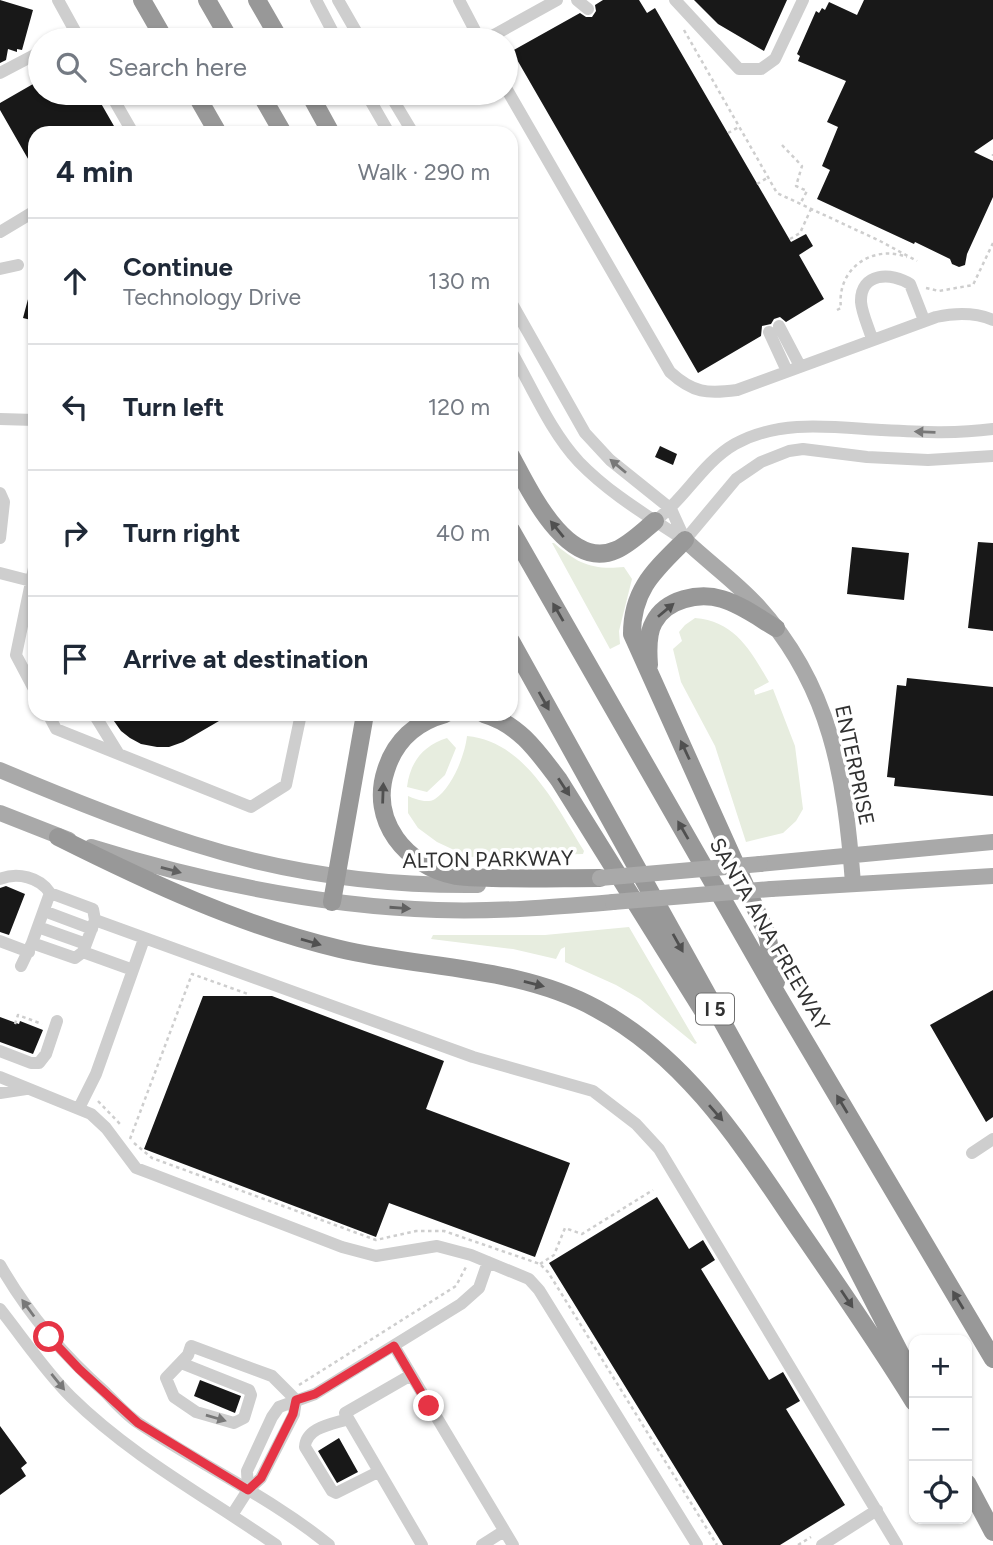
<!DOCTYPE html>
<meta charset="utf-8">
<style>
:root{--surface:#fff;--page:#f6f6f7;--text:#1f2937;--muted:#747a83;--line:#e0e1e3}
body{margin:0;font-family:Figtree,sans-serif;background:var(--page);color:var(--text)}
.controls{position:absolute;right:21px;bottom:21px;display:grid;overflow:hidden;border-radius:14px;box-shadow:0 2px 5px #0004}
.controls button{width:63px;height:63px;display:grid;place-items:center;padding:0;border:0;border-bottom:2px solid var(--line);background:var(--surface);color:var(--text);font:35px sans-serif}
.stop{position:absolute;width:21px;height:21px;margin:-16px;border:5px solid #e63445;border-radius:50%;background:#fff}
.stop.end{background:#e63445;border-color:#fff;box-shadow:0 2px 7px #0008}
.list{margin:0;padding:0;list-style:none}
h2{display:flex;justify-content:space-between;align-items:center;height:91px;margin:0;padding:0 28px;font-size:30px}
h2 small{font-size:23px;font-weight:400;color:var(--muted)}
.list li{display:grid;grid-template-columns:46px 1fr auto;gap:21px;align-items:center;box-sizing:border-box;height:126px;padding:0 28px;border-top:2px solid var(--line)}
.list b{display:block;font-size:26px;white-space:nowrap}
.list p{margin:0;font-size:23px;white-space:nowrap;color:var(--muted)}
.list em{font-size:23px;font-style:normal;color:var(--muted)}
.icon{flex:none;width:38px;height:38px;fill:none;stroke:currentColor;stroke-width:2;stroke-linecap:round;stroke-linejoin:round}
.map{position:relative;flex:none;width:993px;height:1545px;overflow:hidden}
.search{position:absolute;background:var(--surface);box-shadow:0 2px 5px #0004;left:28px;top:28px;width:490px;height:77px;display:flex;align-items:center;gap:18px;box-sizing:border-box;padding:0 24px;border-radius:38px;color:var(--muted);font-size:26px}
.panel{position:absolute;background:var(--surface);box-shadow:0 2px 5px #0004;left:28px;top:126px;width:490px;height:595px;border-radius:21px}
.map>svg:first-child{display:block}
.green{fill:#e7eddf}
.building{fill:#181818}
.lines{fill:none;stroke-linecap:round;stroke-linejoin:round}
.path{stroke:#cecece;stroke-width:2.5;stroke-dasharray:3.5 3.5;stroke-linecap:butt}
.minor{stroke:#cecece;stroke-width:12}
.major{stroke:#a9a9a9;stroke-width:16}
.highway{stroke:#989898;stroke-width:18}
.major-bridge{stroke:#a9a9a9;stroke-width:16}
.oneway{fill:#787878}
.oneway2{fill:#505050}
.oneway3{fill:#616161}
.route{stroke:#e63445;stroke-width:9}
.labels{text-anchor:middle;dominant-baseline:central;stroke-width:7;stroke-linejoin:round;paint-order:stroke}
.shield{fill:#fff;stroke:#6f6f6f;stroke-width:2}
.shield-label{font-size:19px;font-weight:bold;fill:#313131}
.street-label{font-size:21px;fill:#313131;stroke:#fff}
</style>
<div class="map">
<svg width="993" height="1545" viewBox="0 0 993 1545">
<rect width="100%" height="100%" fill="#fff"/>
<path class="green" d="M552,543H554C578,564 592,570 624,567L632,579L619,631L620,644L610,649Z
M695,618C735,621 751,651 769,682L754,690L755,695L773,689L795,746L803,809L796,821L783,833L746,842L715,746L681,682L673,649L682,641L679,632L685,625Z
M467,736C525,741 556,806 584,851L583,854L469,857L437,842L418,828L408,813V796C415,799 427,804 435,799C452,788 465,755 467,736Z
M447,738L456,748L445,775L427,792L407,787C410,763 422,746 447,738Z
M629,927L695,1040L697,1043L695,1044L640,999L616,985L565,962V947L561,949L556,959L513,949L431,939L433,935H545Z"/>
<path class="building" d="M0,0L33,10L22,50L17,49V52L8,49L6,60L0,63Z
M603,0H639L647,13L655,8L791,242L806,234L813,246L799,255L824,299L786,322L780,317L774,319L771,324L762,326L761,336L698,373L512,51L580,13L586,17H592L596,11L595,5Z
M694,0H787L764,51L718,24Z
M864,0H993V139L974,152L993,161V197L967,254L965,265L959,267L952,264L950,259L915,242L914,244L817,199L830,170L822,166L838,127L827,122L846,81L798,61L800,56L797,54L816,11L819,13L822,8L825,10L829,2L857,15Z
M40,80V93H95L118,133H35V171L0,110V103Z
M32,284H35V321L23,318Z
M660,446L677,454L673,465L655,457Z
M978,542L993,543V631L968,628Z
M852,547L909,553L904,600L847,594Z
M907,678L993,687V796L894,786L895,778L887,777L897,685L906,686Z
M109,714H231L183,742L169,747H157L141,744L130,738L121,731Z
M6,886L25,894L9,935L0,932V888Z
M993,990V1117L986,1122L930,1025Z
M203,996H272L444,1061L426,1109L570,1163L535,1257L389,1203L376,1237L144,1149Z
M0,1017L19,1024L20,1021L43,1030L33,1054L0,1042Z
M657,1197L689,1249L703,1240L715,1260L701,1269L769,1380L783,1372L800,1401L786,1409L845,1505L780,1545H723L549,1263Z
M200,1380L241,1396L235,1413L194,1396Z
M0,1426L27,1463L21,1468L26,1476L0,1495Z
M339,1438L358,1472L337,1483L318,1451Z"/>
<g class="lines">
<path class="path" d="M684,30L777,193L880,241L917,261
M728,133L739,127
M782,145L802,166L796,186L807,191L800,204
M993,154V156
M757,184L767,178
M790,239L800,233L811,209
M926,288L939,291L973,285L993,243
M837,310L841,308C836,269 872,244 907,257
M15,1024L18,1015L42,1024
M98,1101L120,1124
M130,1139L192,974L248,994
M134,1143L152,1158L376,1240L416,1231H444L540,1264L548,1272L717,1545
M540,1264L554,1255L565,1228L582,1234L653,1190
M299,1385L456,1286L467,1265
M798,1545L811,1537"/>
<path class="minor" d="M58,0L80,40
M316,0L337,40
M338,0L361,40
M459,0L480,40
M577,0L588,9
M675,0L739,69H761L775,59L803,0
M61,40L75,32
M485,40L557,0
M0,73L40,52
M506,88L670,372C693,393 707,394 737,390L936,317C955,313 974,312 993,320
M110,93L133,133
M366,93L389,133
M389,93L413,133
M0,232L35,211
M0,269L18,265
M511,302L585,433L610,460L671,509L685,540
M779,326L800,366
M769,332L787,371
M872,339C869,328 862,314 861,302C860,272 892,272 910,284L924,320
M511,351C532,387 550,431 579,462C610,494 648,516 684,540
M0,419L35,420
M0,493L4,502L0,538
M655,521C685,499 702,463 735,444C780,419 832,427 881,430C919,432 956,434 993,429
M685,540L736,479L761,462L789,451L803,449L867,457L928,460L993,456
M35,563L16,655L35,691
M0,573L31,581
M48,714L56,729L251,807L286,785L301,714
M94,714L118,753
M0,879C17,872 40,877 50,893
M44,911L92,929
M95,920L473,1057L593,1091L636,1124L659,1149L897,1545
M38,927L86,944
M0,941L29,952
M32,943L50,893L93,909L95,920L83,952L133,970
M21,966L32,943L75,958L83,952
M0,1051L31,1063H39L46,1054L57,1021
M0,1077L91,1114L106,1128L136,1168L152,1174L342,1247L376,1256L437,1246L471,1255L529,1279L539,1290L697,1545
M0,1093L26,1089
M79,1108L96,1074L144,939
M972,1153L993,1139
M0,1265C28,1314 63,1355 105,1392C116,1403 127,1416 140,1424C202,1466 272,1498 329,1545
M0,1309C23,1338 45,1371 71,1397C132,1457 207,1497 276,1545
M394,1346L513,1545
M181,1363L249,1390L251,1395L244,1418L234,1423L196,1412L174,1397L166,1378L188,1355L191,1346L272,1376L296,1400
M411,1375L345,1413L422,1545
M348,1419C333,1424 306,1427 305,1447L332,1491L336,1493L378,1472
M248,1490L247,1471L272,1417L279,1407L315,1394L461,1304L479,1288L488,1262
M232,1515L248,1490L261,1478L294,1414L296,1400
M482,1545L504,1531
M822,1545L877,1510"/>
<path class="major" d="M685,540C708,562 735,581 757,605C831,686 845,777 853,883
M0,770C64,797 128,823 194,844C285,873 383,886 478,885
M0,813L69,840
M91,847C203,882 319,906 437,910C496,912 554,907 613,902
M760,864L993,842
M771,889L993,876"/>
<path class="highway" d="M142,0L165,40
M207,0L230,40
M257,0L280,40
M195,93L218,133
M260,93L283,133
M309,93L331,133
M511,456C529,489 567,572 616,550C630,544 643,531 655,521
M511,530L778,996L993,1359
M685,540C655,570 632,589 632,634L767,934L776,982
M511,641L823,1203L914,1380
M649,665C648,652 647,634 654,622C666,599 699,592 722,599C742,605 759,618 776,628
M445,714C416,722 395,741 386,770C369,821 406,866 456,876C467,878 481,877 493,878C528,879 564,878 600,878
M484,714C519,724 538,752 559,780L703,1011
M58,837C148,882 242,926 340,949C425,969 519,966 597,1009C690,1059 745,1150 803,1235C841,1290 879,1345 914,1402
M332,902L365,714
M967,1483L993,1532"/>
<path class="major-bridge" d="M600,878L760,864
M613,902L771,889"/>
</g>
<defs><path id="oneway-solid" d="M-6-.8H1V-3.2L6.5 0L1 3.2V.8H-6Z" transform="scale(1.75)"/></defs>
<g class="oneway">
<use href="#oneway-solid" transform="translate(925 432) rotate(-178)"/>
<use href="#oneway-solid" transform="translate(618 466) rotate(-140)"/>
<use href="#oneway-solid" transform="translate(28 1308) rotate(-126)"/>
<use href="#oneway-solid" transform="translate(58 1382) rotate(51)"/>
<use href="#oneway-solid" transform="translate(216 1418) rotate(16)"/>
</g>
<g class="oneway2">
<use href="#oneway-solid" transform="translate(557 529) rotate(-129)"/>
<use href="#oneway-solid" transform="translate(666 610) rotate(-40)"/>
<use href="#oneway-solid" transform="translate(558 612) rotate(-120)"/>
<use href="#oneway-solid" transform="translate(544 701) rotate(61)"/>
<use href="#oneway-solid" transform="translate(685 750) rotate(-115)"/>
<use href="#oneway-solid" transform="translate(564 787) rotate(57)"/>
<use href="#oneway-solid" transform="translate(383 793) rotate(-88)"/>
<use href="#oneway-solid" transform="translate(683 830) rotate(-120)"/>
<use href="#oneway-solid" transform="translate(311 942) rotate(16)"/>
<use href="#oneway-solid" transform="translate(678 943) rotate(61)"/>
<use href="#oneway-solid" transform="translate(534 984) rotate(14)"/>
<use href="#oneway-solid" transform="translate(842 1104) rotate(-121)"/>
<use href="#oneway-solid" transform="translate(716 1113) rotate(49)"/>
<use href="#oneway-solid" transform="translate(847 1299) rotate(56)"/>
<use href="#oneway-solid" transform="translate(958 1300) rotate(-121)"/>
</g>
<g class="oneway3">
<use href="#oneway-solid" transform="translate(171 870) rotate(15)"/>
<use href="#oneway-solid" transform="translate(400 908) rotate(4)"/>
</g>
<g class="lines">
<path class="route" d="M49,1337L79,1369L138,1423L248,1490L261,1478L293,1414L296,1400L315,1394L394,1346L429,1406"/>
</g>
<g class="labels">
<rect class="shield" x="696" y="993.5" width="38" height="31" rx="5"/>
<g class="shield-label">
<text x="715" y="1009">I 5</text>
</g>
<g class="street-label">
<text transform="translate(855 765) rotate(78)">ENTERPRISE</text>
<text transform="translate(488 859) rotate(-1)">ALTON PARKWAY</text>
<text transform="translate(770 934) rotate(60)">SANTA ANA FREEWAY</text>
</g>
</g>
</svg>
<div class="controls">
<button>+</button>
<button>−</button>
<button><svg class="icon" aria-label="locate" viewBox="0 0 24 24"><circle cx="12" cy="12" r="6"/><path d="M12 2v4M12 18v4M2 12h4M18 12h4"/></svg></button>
</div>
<div class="stop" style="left:49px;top:1337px"></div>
<div class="stop end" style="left:429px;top:1406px"></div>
<div class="search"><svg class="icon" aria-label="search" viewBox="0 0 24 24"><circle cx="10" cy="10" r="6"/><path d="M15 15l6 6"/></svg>Search here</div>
<section class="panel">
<h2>4 min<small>Walk · 290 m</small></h2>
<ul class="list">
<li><svg class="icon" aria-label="ahead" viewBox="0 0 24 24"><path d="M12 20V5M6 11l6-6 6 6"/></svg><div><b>Continue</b><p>Technology Drive</p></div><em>130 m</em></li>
<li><svg class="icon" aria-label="left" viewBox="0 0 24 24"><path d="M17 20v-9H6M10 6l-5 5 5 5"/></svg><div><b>Turn left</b></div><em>120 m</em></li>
<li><svg class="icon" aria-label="right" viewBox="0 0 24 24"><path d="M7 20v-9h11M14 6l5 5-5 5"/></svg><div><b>Turn right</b></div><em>40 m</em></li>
<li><svg class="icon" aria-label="arrive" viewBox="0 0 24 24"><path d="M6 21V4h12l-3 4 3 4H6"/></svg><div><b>Arrive at destination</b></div></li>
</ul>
</section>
</div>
